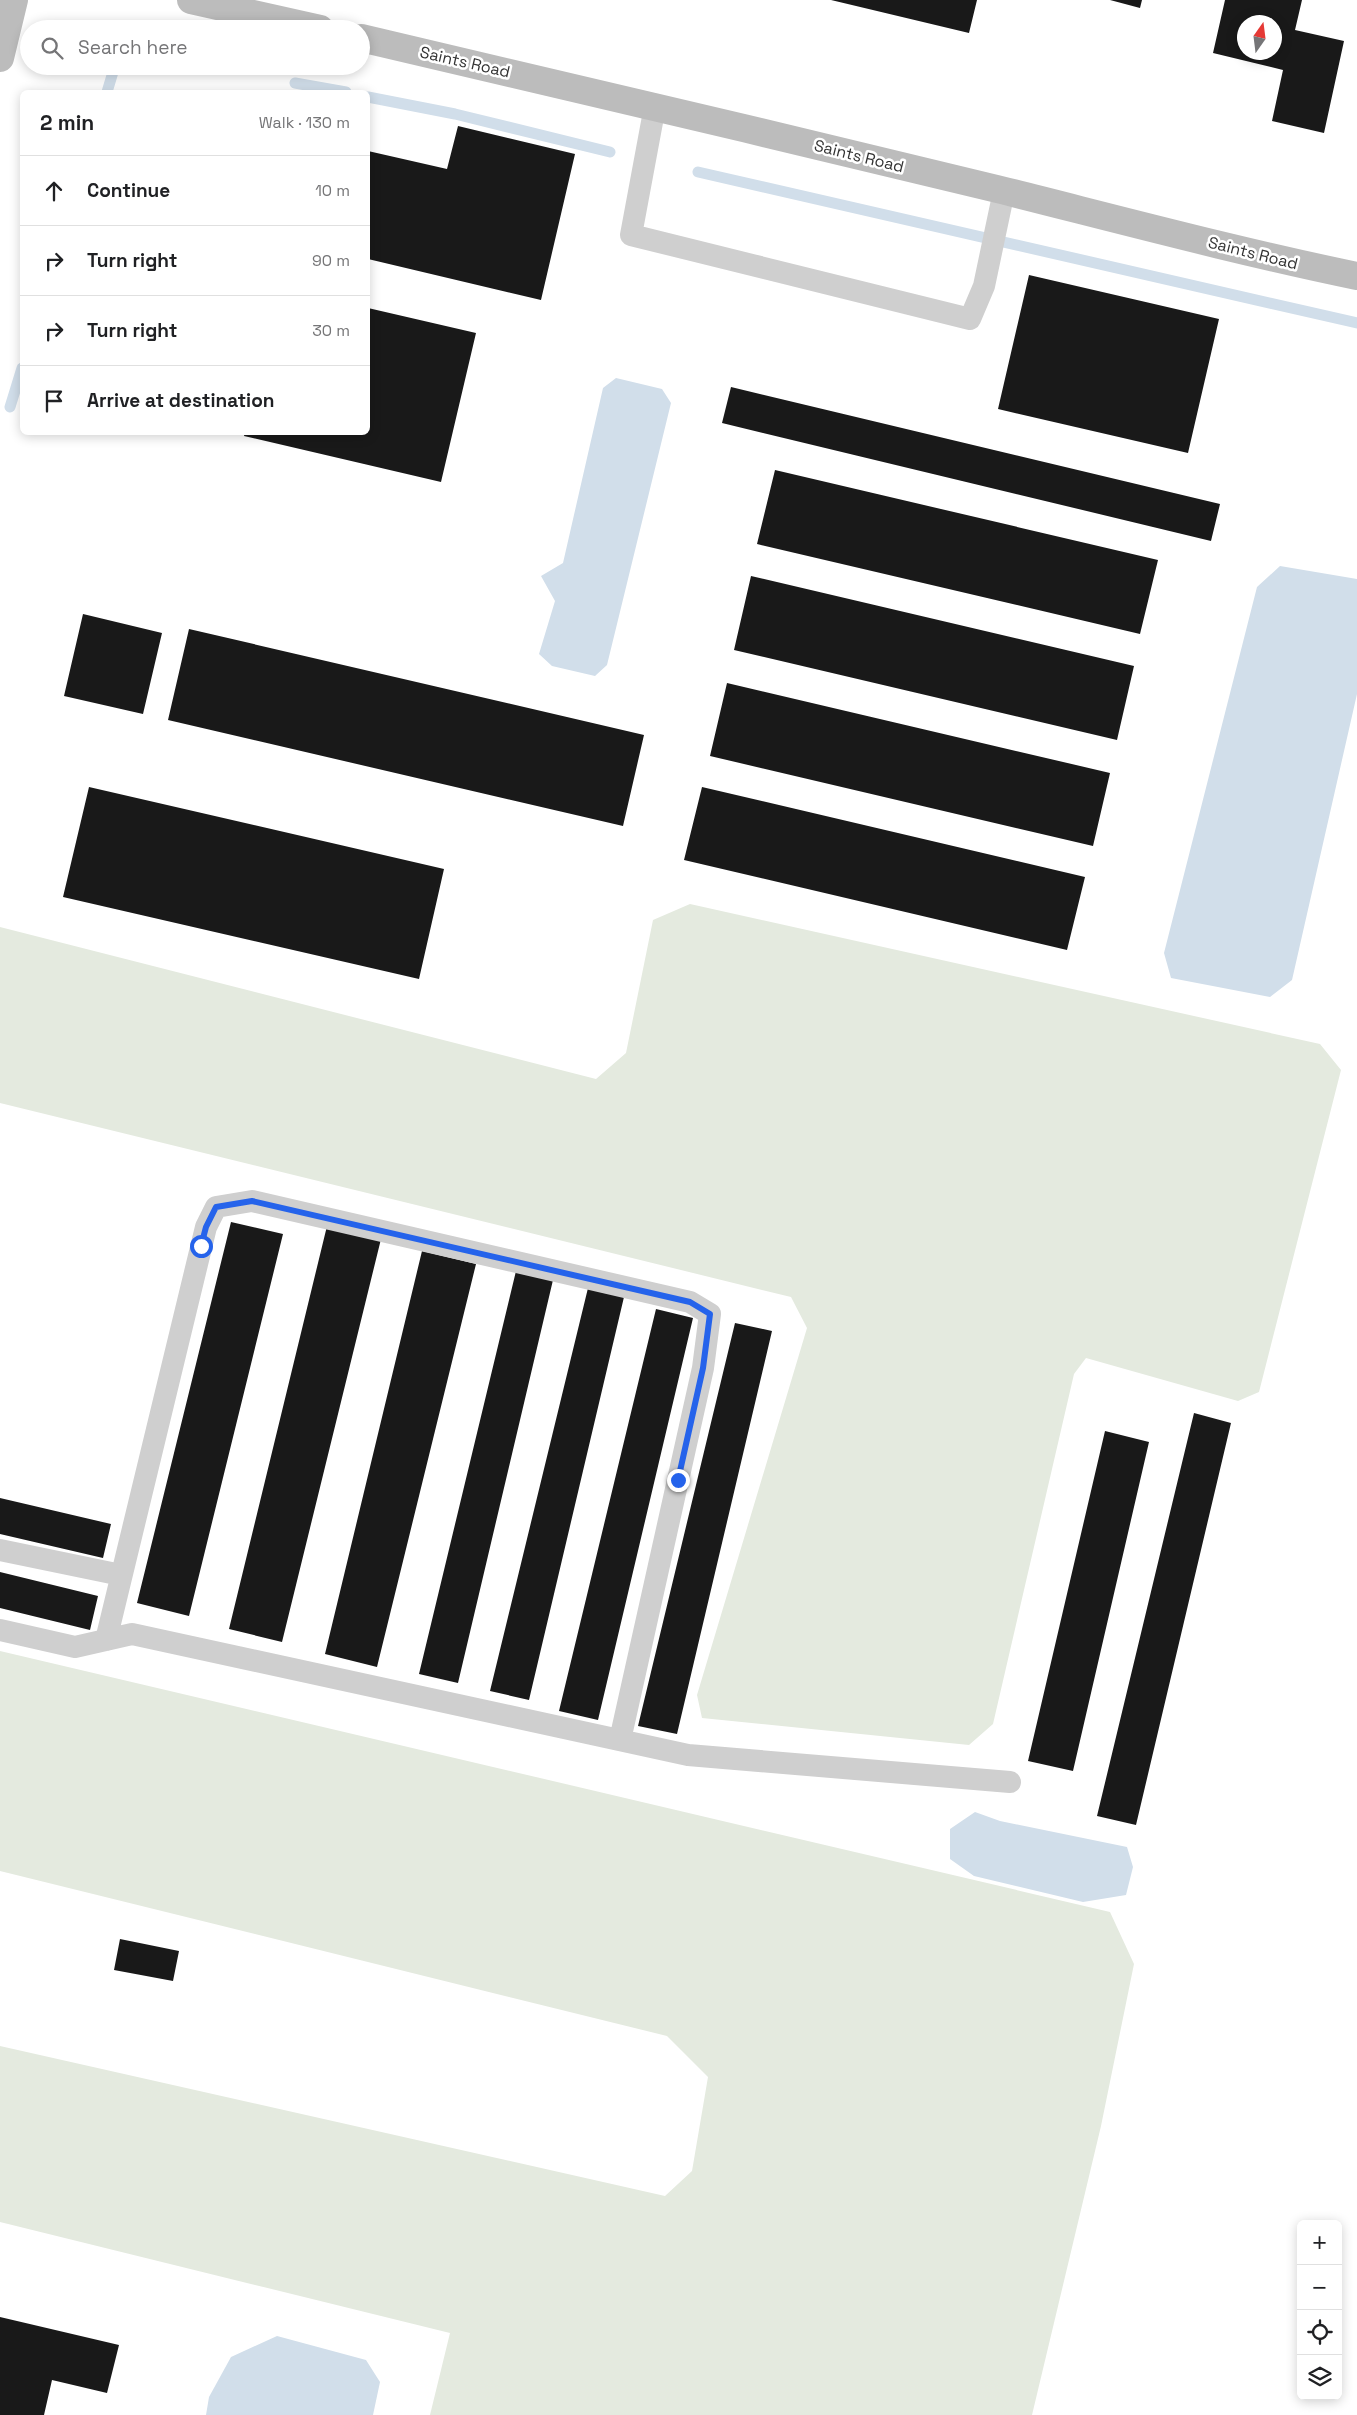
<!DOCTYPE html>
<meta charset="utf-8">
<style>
:root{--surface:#fff;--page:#f6f6f6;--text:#202124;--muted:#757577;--line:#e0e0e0}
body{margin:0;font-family:"Space Grotesk",sans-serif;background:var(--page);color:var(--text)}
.controls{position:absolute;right:15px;bottom:15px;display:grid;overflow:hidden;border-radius:8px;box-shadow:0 2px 12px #0003}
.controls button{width:45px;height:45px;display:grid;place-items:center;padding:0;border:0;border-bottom:1px solid var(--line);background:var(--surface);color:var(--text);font:25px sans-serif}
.compass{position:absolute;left:1237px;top:15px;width:45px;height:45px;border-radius:50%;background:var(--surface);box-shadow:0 2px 12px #0003;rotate:14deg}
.stop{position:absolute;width:15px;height:15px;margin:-11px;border:4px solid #2563eb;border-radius:50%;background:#fff}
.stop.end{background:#2563eb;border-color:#fff;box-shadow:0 1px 5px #0008}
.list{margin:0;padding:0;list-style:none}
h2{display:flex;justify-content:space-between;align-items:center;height:65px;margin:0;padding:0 20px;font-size:21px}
h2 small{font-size:16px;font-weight:400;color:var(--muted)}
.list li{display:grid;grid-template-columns:32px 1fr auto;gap:15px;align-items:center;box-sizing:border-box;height:70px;padding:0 20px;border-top:1px solid var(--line)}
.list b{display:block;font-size:19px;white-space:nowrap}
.list em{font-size:16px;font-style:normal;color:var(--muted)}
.icon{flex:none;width:28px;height:28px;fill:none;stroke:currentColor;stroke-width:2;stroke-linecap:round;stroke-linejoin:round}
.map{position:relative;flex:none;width:1357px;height:2415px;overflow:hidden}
.search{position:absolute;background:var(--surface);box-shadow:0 2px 12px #0003;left:20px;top:20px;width:350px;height:55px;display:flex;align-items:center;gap:12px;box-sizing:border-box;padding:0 18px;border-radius:28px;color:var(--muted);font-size:19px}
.panel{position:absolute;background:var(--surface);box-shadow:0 2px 12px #0003;left:20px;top:90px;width:350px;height:345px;border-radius:8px}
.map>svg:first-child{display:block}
.green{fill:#e4eadf}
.water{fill:#d1deea}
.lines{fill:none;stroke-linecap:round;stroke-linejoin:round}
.stream{stroke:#d1deea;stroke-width:11}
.building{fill:#191919;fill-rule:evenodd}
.lane{stroke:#cfcfcf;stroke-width:22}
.secondary{stroke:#bcbcbc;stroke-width:28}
.route{stroke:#2563eb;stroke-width:6}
.labels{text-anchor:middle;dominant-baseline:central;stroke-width:5;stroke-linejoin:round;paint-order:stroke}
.street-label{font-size:16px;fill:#323232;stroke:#fff}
</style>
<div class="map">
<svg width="1357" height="2415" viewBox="0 0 1357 2415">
<rect width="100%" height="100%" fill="#fff"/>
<path class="green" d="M690,904L1320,1044L1341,1070L1259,1392L1238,1401L1086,1358L1074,1374L993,1724L969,1745L702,1718L697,1695L807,1328L791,1297L0,1103V927L596,1079L626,1053L653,920Z
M0,1651L1110,1912L1134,1964L1101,2126L1032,2415H430L450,2333L0,2222V2046L665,2196L692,2171L708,2077L667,2036L0,1871Z"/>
<path class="water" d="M616,378L662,389L671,403L607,665L595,676L552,666L539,654L555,601L541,576L563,563L603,388Z
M1280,566L1357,579V694L1292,980L1270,997L1171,978L1164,953L1257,587Z
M975,1812L1000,1821L1127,1847L1133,1867L1126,1895L1083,1902L974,1876L950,1859V1829Z
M277,2336L366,2360L380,2382L373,2415H206L209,2397L231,2357Z"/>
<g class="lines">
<path class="stream" d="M295,83L346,92
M107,92L113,72L118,66
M368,97L455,114L610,152
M698,172L1357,323
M10,407L22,368"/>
</g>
<path class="building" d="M831,0H977L969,33Z
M1110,0H1142L1140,8Z
M1225,0H1302L1295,30L1344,41L1324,133L1272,121L1283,70L1213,53ZM1244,22H1274V52H1244Z
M458,126L575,154L541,300L368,259V151L447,169Z
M1029,275L1219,319L1188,453L998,409Z
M368,308L476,333L441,482L244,436L245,432H368Z
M731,387L1220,504L1211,541L722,423Z
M775,470L1158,560L1140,634L757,544Z
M751,576L1134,666L1117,740L734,650Z
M83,614L162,633L143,714L64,696Z
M189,629L644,735L623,826L168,720Z
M727,683L1110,773L1093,846L710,756Z
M89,787L444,869L419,979L63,897Z
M702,787L1085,877L1067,950L684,860Z
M231,1222L283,1234L189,1616L137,1603Z
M327,1226L381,1239L282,1642L229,1629Z
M422,1251L476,1264L377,1667L325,1654Z
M516,1271L553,1280L458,1683L419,1674Z
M588,1288L624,1297L529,1700L490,1691Z
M656,1309L693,1318L598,1720L559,1711Z
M735,1323L772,1331L677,1734L638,1726Z
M1194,1413L1231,1423L1136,1825L1097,1816Z
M1105,1431L1149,1442L1073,1771L1028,1761Z
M0,1498L111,1524L103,1558L0,1534Z
M0,1572L98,1596L90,1630L0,1608Z
M120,1939L179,1951L173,1981L114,1970Z
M0,2317L119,2345L107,2393L52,2380L44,2415H0Z"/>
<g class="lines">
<path class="lane" d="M655,106L631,235L970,319L984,286L1004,191
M0,1550L121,1575
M0,1630L75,1647L132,1634L688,1755L1010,1782
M106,1640L206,1227L216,1207L252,1201L690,1302L710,1314L703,1368L620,1740"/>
<path class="secondary" d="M191,0L320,29
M361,38C574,87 785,138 997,189C1117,219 1236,251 1357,276
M0,58L14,0"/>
</g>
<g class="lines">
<path class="route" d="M201,1246L206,1227L216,1207L252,1201L690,1302L710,1314L703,1368L678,1480"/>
</g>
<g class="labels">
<g class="street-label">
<text transform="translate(465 62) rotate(13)">Saints Road</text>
<text transform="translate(859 156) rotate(14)">Saints Road</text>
<text transform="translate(1253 253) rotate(14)">Saints Road</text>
</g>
</g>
</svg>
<div class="controls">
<button>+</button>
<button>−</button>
<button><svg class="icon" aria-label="locate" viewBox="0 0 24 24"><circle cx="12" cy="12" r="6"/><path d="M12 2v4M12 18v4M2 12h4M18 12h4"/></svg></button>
<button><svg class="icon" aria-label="layers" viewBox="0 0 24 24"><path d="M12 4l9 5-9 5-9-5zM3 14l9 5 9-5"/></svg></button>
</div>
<svg class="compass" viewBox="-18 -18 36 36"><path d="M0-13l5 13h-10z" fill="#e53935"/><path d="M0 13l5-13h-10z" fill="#757577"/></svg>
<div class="stop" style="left:201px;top:1246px"></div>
<div class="stop end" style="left:678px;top:1480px"></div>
<div class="search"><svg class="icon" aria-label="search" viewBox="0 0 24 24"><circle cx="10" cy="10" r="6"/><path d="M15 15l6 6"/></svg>Search here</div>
<section class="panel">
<h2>2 min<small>Walk · 130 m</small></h2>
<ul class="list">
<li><svg class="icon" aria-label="ahead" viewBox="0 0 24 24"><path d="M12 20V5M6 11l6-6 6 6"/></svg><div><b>Continue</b></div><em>10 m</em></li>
<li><svg class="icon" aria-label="right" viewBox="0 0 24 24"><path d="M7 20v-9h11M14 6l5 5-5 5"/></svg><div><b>Turn right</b></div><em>90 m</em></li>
<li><svg class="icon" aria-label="right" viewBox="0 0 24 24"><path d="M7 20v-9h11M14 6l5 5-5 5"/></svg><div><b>Turn right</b></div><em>30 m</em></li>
<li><svg class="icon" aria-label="arrive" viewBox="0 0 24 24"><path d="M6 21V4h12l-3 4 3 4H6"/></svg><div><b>Arrive at destination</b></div></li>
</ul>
</section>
</div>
